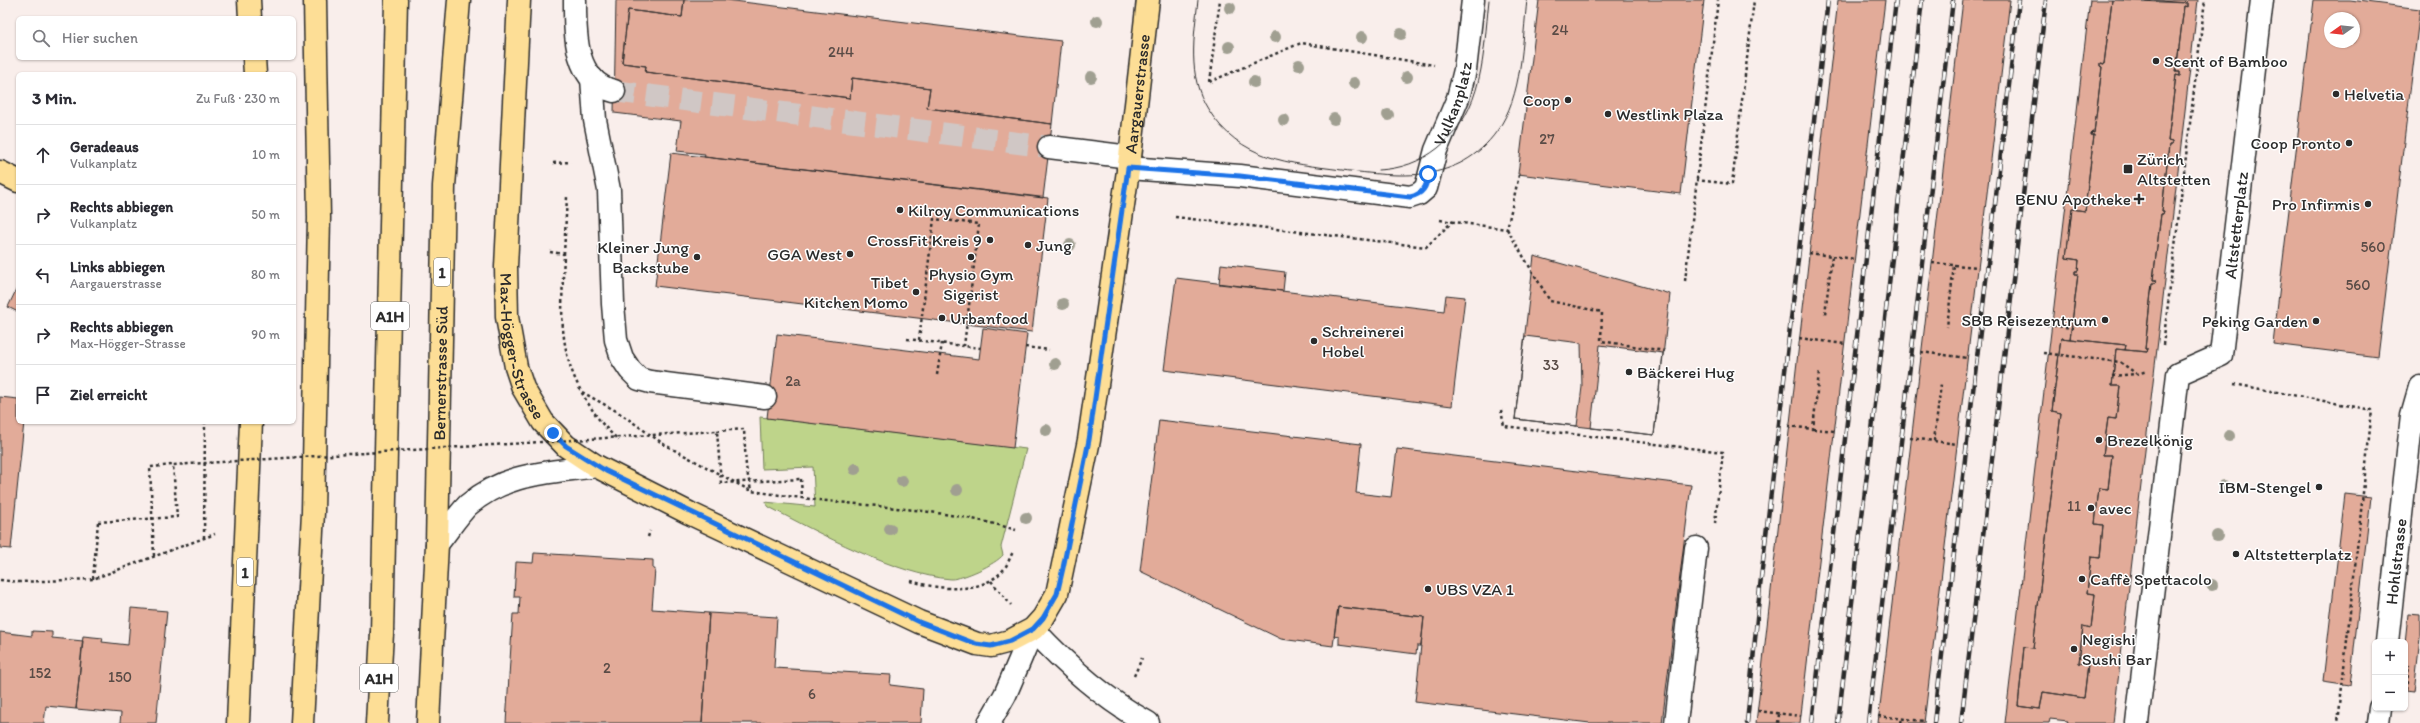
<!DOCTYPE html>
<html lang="de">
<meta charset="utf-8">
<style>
:root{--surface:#fff;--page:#f7f7f7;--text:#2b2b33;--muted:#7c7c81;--line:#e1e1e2}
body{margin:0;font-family:Itim,sans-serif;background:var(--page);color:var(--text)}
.controls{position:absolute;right:12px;bottom:12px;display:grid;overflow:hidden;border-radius:6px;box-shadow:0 1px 3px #0004}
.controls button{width:36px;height:36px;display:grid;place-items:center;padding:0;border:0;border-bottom:1px solid var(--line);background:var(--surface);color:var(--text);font:20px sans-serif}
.compass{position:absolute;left:2324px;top:12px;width:36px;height:36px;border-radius:50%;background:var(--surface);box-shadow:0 1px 3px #0004;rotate:255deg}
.stop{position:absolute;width:12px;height:12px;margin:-9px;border:3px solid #1a73e8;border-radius:50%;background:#fff}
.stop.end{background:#1a73e8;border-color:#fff;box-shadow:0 1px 4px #0008}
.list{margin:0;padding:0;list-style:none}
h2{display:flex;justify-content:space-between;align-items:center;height:52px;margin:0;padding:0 16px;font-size:17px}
h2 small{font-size:13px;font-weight:400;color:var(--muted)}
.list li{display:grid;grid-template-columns:26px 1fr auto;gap:12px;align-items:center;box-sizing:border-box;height:60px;padding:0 16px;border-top:1px solid var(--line)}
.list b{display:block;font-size:15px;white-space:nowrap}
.list p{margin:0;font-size:13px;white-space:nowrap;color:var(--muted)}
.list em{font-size:13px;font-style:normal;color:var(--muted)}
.icon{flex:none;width:22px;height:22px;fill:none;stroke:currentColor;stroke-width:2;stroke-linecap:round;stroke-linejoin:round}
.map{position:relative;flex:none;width:2420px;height:723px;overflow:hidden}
.search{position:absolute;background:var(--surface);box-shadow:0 1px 3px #0004;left:16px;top:16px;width:280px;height:44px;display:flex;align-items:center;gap:10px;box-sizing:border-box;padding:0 14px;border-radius:6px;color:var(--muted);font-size:15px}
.panel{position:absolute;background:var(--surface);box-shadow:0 1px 3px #0004;left:16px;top:72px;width:280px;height:352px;border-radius:6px}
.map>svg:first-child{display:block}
.green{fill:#bed48a;stroke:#74805a}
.building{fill:#e2ab99;stroke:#2b2b2b;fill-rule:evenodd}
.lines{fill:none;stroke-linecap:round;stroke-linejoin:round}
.minor-tunnel{stroke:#d0c7c5;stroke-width:22;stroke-dasharray:22 11;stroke-linecap:butt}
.minor-casing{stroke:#2b2b2b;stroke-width:25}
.major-casing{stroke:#2b2b2b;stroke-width:25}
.highway-casing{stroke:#2b2b2b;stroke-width:25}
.path{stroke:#2b2b2b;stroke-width:2.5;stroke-dasharray:3 3;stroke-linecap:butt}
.minor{stroke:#fff;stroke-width:22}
.major{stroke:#fdde96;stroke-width:22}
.highway{stroke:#fdde96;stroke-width:22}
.tram{stroke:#2b2b2b;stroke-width:1}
.rail-casing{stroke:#2b2b2b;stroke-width:4.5}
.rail{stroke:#fff;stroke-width:3;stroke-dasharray:9;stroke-linecap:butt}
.path-bridge{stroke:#2b2b2b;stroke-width:2.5;stroke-dasharray:3 3;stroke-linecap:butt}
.tree{fill:#a09f91}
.route{stroke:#1a73e8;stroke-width:5}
.poi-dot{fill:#2b2b2b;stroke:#fff;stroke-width:1.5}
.labels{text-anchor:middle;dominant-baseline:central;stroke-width:3;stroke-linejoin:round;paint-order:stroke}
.number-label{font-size:15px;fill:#594b46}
.shield{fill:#fff;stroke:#6b6b6b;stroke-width:1}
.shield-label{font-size:16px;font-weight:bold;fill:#2b2b2b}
.poi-label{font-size:17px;fill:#2b2b2b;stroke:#fff;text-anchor:start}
.street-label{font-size:17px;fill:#2b2b2b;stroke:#fff}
</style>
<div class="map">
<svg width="2420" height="723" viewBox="0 0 2420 723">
<rect width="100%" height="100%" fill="#f9eeeb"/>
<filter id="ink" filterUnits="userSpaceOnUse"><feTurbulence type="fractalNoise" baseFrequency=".025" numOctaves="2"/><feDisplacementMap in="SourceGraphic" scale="8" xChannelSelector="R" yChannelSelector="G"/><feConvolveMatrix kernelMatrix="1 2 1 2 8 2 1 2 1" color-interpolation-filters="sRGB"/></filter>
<g filter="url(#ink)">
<path class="green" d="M760,417L1026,449L1001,547L1003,555C996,564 963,579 951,579C895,575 819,533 769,507L765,502L815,507L813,467L762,469Z"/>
<path class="building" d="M616,0H684L682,17L628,10L622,63L646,66L645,72L850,98L852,78L930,88L927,108L1052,124L1043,198L704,157L705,154L677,151L681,121L614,113Z
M684,0H726L1061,41L1052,124L927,108L930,88L852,78L850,98L645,72L646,66L622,63L628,10L682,17Z
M1539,0H1704L1681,194L1518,174Z
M1838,0H1885L1800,723H1756Z
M1963,0H2010L1924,723H1878Z
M2090,0H2112L2104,64L2100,63V66L2102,67L2094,133L2092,132L2091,135H2094L2086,201H2084L2083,205H2086L2085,211L2072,209L2066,258L2079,260L2078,271H2075V274H2078L2070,339L2061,338L2052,411L2061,413L2033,648L2024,647L2018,706L2040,709L2043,692L2084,698L2088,664L2079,663L2083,626L2091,628L2095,594L2087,593L2091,557L2100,558L2103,525L2095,524L2099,488L2108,489L2112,455H2103L2108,418L2116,419L2120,386H2112L2116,349L2147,352L2148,349H2145L2152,283H2155L2156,280H2153L2161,214H2163L2164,211H2162L2169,145H2172V142L2168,141L2176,75L2180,76V72H2176L2184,6L2188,7V3L2146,0H2198L2113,723H2067L2068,721L2050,719L2049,723H2005Z
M2112,0L2188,3V7L2184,6L2176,72H2180V76L2176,75L2168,141L2172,142V145H2169L2162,211H2164L2163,214H2161L2153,280H2156L2155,283H2152L2145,349H2148L2147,352L2125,350L2126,345L2070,339L2078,274H2075V271H2078L2079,260L2066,258L2072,209L2085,211L2086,205H2083L2084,201H2086L2094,135H2091L2092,132L2094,133L2102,67L2100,66V63L2104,64Z
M2314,0H2350L2420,9L2378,357L2273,344ZM2330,18H2354V42H2330Z
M671,153L1048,198L1032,332L655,286Z
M1534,256L1670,294L1654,435L1515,419Z
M1221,264L1285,272L1283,291L1219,284Z
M1176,278L1444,311L1446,295L1465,297L1452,406L1164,370Z
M18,286V312L8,307Z
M983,328L1027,334L1013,448L767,418L777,334L979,359Z
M1525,336L1581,343L1582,387L1577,426L1515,419Z
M2061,338L2126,345L2125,350L2116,349L2112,386H2120L2116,419L2108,418L2103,455H2112L2108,489L2099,488L2095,524L2103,525L2100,558L2091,557L2087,593L2095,594L2091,628L2083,626L2079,663L2088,664L2084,698L2043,692L2040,709L2018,706L2024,647L2033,648L2061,413L2052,411Z
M1600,345L1663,353L1654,435L1591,428Z
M0,397L18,399V422H24L11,549L0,548Z
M1159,420L1361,444L1356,493L1391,497L1397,449L1691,485L1662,723H1590L1415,702L1424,617L1338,607L1333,646L1281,639L1140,571Z
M2345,494L2371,497L2350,685L2323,681Z
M534,553L653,560V569H655L652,609L709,613L702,723H506L513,614H519L520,597H514L516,562L533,563Z
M1338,607L1424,617L1421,646H1417L1416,654L1339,644V637L1334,636Z
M131,608L167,611L156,723H120L121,713L76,709L83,636L103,638L102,642L128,645Z
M709,613L777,617L774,668L891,675L890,685L923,689L921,723H702Z
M2408,614L2420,615V638L2414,692L2405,691V643Z
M32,631L52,632V638L83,641L76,709L46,706L44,723H0V632L32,636Z"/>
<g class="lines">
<path class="minor-tunnel" d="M614,91L1049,147"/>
<defs>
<g id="minor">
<path d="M575,0C575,33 574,82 614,91"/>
<path d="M592,78L595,120L609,190L613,304L616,340L622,358L630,370L639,379L650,382L765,397"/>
<path d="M1049,147L1130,157"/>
<path id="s1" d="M1128,168L1240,176L1410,197L1419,194L1426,188L1436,150L1458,98L1465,70L1473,0"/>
<path d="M437,544C447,532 457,516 468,505C507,472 548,473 596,466"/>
<path id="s2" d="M2387,642L2412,415L2420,387"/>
<path d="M989,723L1005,695L1033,629C1067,666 1104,699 1148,723"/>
<path d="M1676,723L1696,548"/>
<path id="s3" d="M2137,723L2178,374L2221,355L2262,0"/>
<path d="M2378,723L2380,708"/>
</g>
<g id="major">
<path d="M249,0L250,18"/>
<path id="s4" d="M519,0L506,267L507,317L516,367L523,388L543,422L566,446L596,466L689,513L919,622L977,644L991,646L1010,641L1033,629L1043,618L1057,594L1089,440L1130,157L1148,0"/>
<path d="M254,58L255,74"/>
<path d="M0,172L18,181"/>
<path d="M382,633L396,0"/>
<path d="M238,723L251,422"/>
<path id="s5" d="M428,723L437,544L444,186L459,0"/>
</g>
<path id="highway" d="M302,723L313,512L319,218L315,0
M377,723L382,633"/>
</defs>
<use href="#minor" class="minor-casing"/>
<use href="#major" class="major-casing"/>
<use href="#highway" class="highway-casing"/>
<path class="path" d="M1209,82L1301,43L1434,65
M1209,82L1220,0
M553,163L571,162
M1696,180L1732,184L1754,0
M1175,217L1426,247L1453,221
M1440,220L1507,229L1519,175
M1507,229L1550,301L1602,312L1601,341L1665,351
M550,252L564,254C562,309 556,350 586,400C597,417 603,427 619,440
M1809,253L1832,256L1825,314
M564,254L567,197
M1832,256L1855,259
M1932,263L1954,265L1947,327
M1954,265L1978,267
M1685,281L1718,0
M2047,325L2073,328
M1799,338L1845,344
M907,339L980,348
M919,340L934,219L979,224L964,346
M2163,345L2205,0
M1025,347L1049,350
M1921,352L1968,358
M2043,353L2120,362L2137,374
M937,375L942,343
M2112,376L2137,374L2147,371
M2234,384L2372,410L2338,723
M582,392L618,412L665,445L751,491L802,498
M1501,410L1504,426L1723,452L1715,523
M1788,426L1813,429L1819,372
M1813,429L1835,431
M717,431L744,429L746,467L751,490
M1910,438L1934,441L1941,384
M1934,441L1957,444
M801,479L802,498C872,507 949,509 1016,530
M648,537L650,531
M204,538L205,422
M154,556L150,467L173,465
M93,579L98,522
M0,580L19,582L93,579L215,534
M911,581C941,590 983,595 1004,569C1008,564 1010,557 1013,552
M991,581L1011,605
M1134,676L1142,658
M2406,690L2409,665
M1758,711L1801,716
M1878,716L1924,721
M1778,723L1779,714
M1901,723L1902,718"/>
<use href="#minor" class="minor"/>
<use href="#major" class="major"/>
<use href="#highway" class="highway"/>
<path class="tram" d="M1198,0C1194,37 1187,76 1208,109C1240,160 1288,163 1342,170C1400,177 1458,185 1497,131C1523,95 1522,43 1527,0
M1378,170C1401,169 1420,162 1438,148C1484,111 1483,55 1489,0"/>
<defs>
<path id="rail" d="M1747,723L1760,587L1828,0
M1812,723L1896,0
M1838,723L1922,0
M1868,723L1953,0
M1934,723L2019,0
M1961,723L2046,0"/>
</defs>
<use href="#rail" class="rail-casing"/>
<use href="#rail" class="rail"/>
<path class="path-bridge" d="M98,522L177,517L173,465L717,431L721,483L801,479"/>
</g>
<g class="tree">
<circle cx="1230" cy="8" r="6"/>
<circle cx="1097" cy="21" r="6"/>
<circle cx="1401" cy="34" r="6"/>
<circle cx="1275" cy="37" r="6"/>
<circle cx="1362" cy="37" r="6"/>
<circle cx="1229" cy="47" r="6"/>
<circle cx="1299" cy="65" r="6"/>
<circle cx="1091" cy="77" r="6"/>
<circle cx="1407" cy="77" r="6"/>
<circle cx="1254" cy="82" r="6"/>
<circle cx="1354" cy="83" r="6"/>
<circle cx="1388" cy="115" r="6"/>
<circle cx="1334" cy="119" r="6"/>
<circle cx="1284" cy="120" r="6"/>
<circle cx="1070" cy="245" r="6"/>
<circle cx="1063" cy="304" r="6"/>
<circle cx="1055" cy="364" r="6"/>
<circle cx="1046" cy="430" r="6"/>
<circle cx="2229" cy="436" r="6"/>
<circle cx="855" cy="469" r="6"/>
<circle cx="902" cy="481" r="6"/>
<circle cx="2224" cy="486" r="6"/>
<circle cx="957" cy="490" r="6"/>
<circle cx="1026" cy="518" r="6"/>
<circle cx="890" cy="529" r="6"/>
<circle cx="2217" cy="536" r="6"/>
<circle cx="2212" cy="585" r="6"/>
</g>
</g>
<g class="lines" filter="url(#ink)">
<path class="route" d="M553,433L566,446L606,471L919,622L976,644L991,646L1010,641L1033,629L1043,618L1057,594L1063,568L1089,440L1128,168L1240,176L1410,197C1423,194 1427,187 1428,174"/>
</g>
<g class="poi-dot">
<circle cx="2156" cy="61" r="4"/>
<circle cx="2336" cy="94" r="4"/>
<circle cx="1568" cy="100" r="4"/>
<circle cx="1608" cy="114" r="4"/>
<circle cx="2349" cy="143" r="4"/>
<rect x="2123" y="164" width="10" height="10" rx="2"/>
<path d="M2137 193h4v4h4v4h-4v4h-4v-4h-4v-4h4z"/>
<circle cx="2368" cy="204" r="4"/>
<circle cx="900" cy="210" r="4"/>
<circle cx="990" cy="240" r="4"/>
<circle cx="1028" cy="245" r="4"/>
<circle cx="850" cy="254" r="4"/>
<circle cx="697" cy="257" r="4"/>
<circle cx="971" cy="257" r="4"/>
<circle cx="916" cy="292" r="4"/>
<circle cx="942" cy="318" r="4"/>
<circle cx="2105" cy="320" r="4"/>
<circle cx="2316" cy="321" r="4"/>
<circle cx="1314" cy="341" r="4"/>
<circle cx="1629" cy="372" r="4"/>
<circle cx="2099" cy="440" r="4"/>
<circle cx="2319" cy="487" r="4"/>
<circle cx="2091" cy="508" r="4"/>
<circle cx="2236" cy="554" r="4"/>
<circle cx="2082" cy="579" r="4"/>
<circle cx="1428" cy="589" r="4"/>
<circle cx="2074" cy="649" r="4"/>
</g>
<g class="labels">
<g class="number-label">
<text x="1560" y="30">24</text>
<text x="841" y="52">244</text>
<text x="1547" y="139">27</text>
<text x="2373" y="247">560</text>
<text x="2358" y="285">560</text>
<text x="1551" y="365">33</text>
<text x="793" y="381">2a</text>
<text x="2074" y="506">11</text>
<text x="607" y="668">2</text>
<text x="40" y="673">152</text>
<text x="120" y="677">150</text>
<text x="812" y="694">6</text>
</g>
<g class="shield">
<rect x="434" y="258" width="16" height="28" rx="3"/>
<rect x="371" y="302" width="38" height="28" rx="3"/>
<rect x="237" y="558" width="16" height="28" rx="3"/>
<rect x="360" y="664" width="38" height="28" rx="3"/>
</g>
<g class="shield-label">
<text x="442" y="272">1</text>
<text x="390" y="316">A1H</text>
<text x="245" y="572">1</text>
<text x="379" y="678">A1H</text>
</g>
<g class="poi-label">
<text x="2164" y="61">Scent of Bamboo</text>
<text x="2344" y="94">Helvetia</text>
<text x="1560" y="100" text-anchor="end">Coop</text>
<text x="1616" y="114">Westlink Plaza</text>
<text x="2341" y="143" text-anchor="end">Coop Pronto</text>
<text x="2137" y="159">Zürich<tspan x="2137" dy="20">Altstetten</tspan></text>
<text x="2131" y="199" text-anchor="end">BENU Apotheke</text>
<text x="2360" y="204" text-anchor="end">Pro Infirmis</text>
<text x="908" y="210">Kilroy Communications</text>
<text x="982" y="240" text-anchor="end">CrossFit Kreis 9</text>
<text x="1036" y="245">Jung</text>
<text x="689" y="247" text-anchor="end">Kleiner Jung<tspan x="689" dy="20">Backstube</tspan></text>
<text x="842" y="254" text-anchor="end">GGA West</text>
<text x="971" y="274" text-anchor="middle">Physio Gym<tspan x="971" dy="20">Sigerist</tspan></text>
<text x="908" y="282" text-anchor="end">Tibet<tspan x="908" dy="20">Kitchen Momo</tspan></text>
<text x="950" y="318">Urbanfood</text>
<text x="2097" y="320" text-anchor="end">SBB Reisezentrum</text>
<text x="2308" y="321" text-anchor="end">Peking Garden</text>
<text x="1322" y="331">Schreinerei<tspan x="1322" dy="20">Hobel</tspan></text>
<text x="1637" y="372">Bäckerei Hug</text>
<text x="2107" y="440">Brezelkönig</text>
<text x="2311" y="487" text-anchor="end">IBM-Stengel</text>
<text x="2099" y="508">avec</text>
<text x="2244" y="554">Altstetterplatz</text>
<text x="2090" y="579">Caffè Spettacolo</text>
<text x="1436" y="589">UBS VZA 1</text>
<text x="2082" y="639">Negishi<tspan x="2082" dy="20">Sushi Bar</tspan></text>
</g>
<g class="street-label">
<text stroke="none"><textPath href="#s4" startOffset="1529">Aargauerstrasse</textPath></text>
<text stroke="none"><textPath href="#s1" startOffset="391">Vulkanplatz</textPath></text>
<text stroke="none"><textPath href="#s3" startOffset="529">Altstetterplatz</textPath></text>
<text stroke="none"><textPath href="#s4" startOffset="349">Max-Högger-Strasse</textPath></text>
<text stroke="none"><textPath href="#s5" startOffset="350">Bernerstrasse Süd</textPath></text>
<text stroke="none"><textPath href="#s2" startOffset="81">Hohlstrasse</textPath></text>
</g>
</g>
</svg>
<div class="controls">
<button>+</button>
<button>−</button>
</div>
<svg class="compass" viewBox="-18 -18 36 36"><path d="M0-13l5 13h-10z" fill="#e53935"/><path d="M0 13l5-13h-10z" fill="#7c7c81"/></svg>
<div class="stop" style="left:1428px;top:174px"></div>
<div class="stop end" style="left:553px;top:433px"></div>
<div class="search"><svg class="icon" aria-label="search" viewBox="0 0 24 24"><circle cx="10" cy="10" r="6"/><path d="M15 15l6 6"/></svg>Hier suchen</div>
<section class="panel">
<h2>3 Min.<small>Zu Fuß · 230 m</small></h2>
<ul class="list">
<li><svg class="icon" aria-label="ahead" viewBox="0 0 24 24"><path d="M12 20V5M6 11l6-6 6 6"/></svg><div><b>Geradeaus</b><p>Vulkanplatz</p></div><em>10 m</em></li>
<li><svg class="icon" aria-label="right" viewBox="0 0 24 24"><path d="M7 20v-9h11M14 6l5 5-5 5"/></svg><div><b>Rechts abbiegen</b><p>Vulkanplatz</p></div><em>50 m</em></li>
<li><svg class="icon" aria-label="left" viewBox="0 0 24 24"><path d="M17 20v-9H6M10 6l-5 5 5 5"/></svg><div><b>Links abbiegen</b><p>Aargauerstrasse</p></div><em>80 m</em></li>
<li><svg class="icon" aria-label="right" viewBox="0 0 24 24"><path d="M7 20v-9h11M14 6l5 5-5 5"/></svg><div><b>Rechts abbiegen</b><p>Max-Högger-Strasse</p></div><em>90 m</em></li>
<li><svg class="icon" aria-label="arrive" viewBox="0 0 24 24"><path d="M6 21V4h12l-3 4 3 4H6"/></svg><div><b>Ziel erreicht</b></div></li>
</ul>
</section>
</div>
